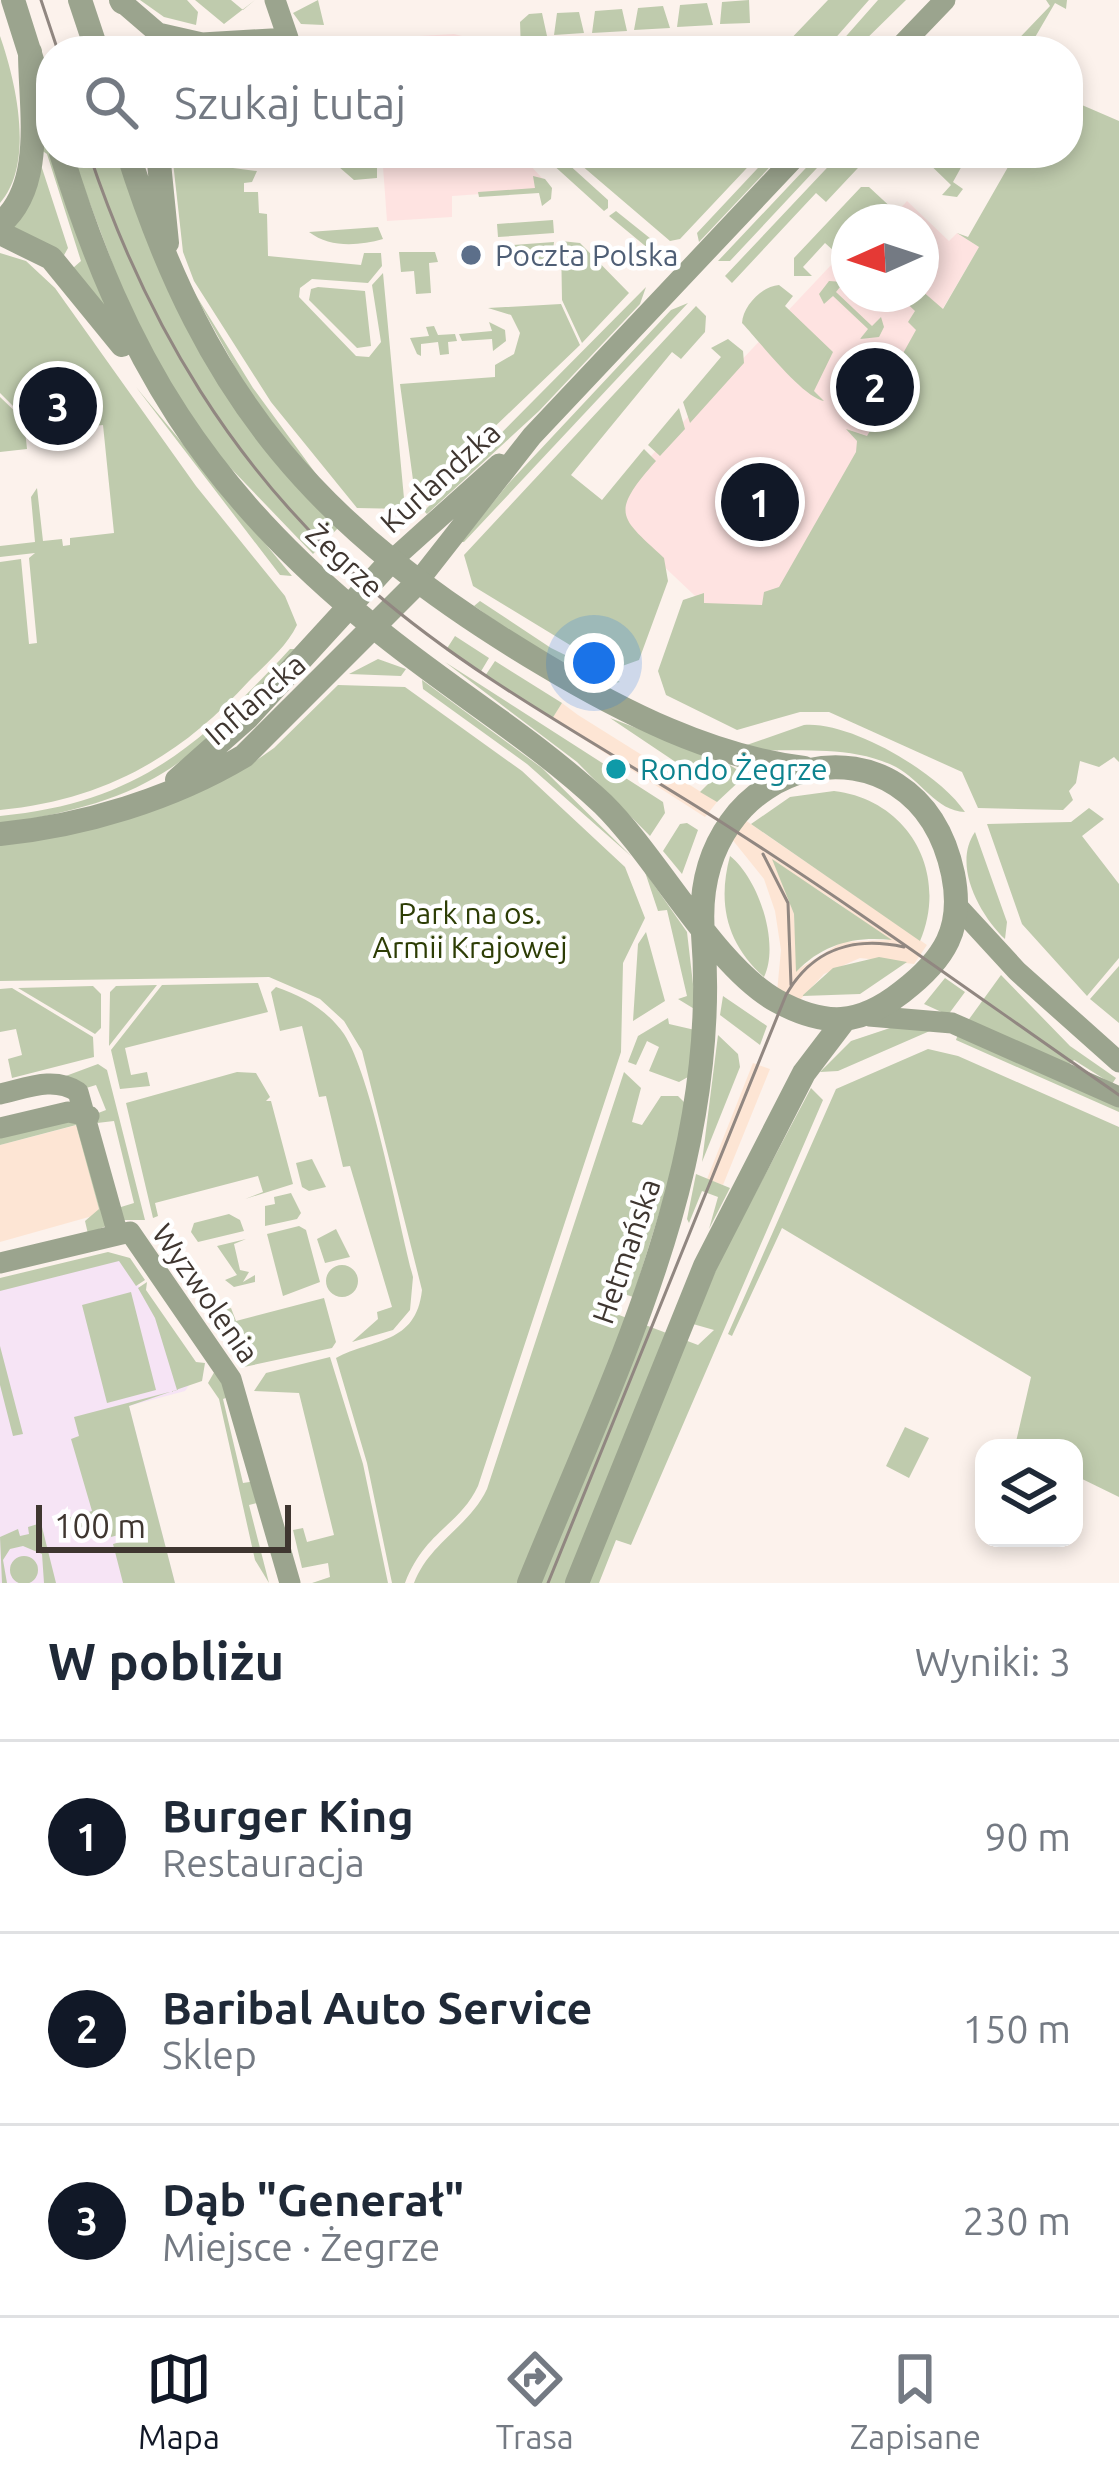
<!DOCTYPE html>
<html lang="pl">
<meta charset="utf-8">
<style>
:root{--surface:#fff;--page:#f6f6f7;--text:#1f2937;--muted:#747a83;--line:#e0e1e3;--accent:#111827}
body{margin:0;font-family:Ubuntu,sans-serif;background:var(--page);color:var(--text)}
.controls{position:absolute;right:36px;bottom:36px;display:grid;overflow:hidden;border-radius:24px;box-shadow:0 6px 18px #0003}
.controls button{width:108px;height:108px;display:grid;place-items:center;padding:0;border:0;border-bottom:3px solid var(--line);background:var(--surface);color:var(--text);font:60px sans-serif}
.compass{position:absolute;left:831px;top:204px;width:108px;height:108px;border-radius:50%;background:var(--surface);box-shadow:0 6px 18px #0003;rotate:267deg}
.scale{position:absolute;left:36px;bottom:30px;width:255px;box-sizing:border-box;padding-left:12px;border:6px solid #3f3630;border-top:0;font-size:33px;line-height:42px;white-space:nowrap;color:#3f3630;-webkit-text-stroke:9px #fff;paint-order:stroke}
.you{position:absolute;left:594px;top:663px;width:42px;height:42px;margin:-30px;border:9px solid #fff;border-radius:50%;background:#1a73e8;box-shadow:0 0 0 18px #1a73e833}
.badge{display:grid;place-items:center;width:78px;height:78px;border-radius:50%;background:var(--accent);color:#fff;font-size:39px;font-weight:700}
.pin{position:absolute;translate:-50% -50%;border:6px solid #fff;box-shadow:0 3px 12px #0006}
.list{margin:0;padding:0;list-style:none}
h2{display:flex;justify-content:space-between;align-items:center;height:156px;margin:0;padding:0 48px;font-size:51px}
h2 small{font-size:39px;font-weight:400;color:var(--muted)}
.list li{display:grid;grid-template-columns:78px 1fr auto;gap:36px;align-items:center;box-sizing:border-box;height:192px;padding:0 48px;border-top:3px solid var(--line)}
.list b{display:block;font-size:45px;white-space:nowrap}
.list p{margin:0;font-size:39px;white-space:nowrap;color:var(--muted)}
.list em{font-size:39px;font-style:normal;color:var(--muted)}
.icon{flex:none;width:66px;height:66px;fill:none;stroke:currentColor;stroke-width:2;stroke-linecap:round;stroke-linejoin:round}
.map{position:relative;flex:none;width:1119px;height:1583px;overflow:hidden}
.search{position:absolute;background:var(--surface);box-shadow:0 6px 18px #0003;left:36px;right:36px;top:36px;height:132px;display:flex;align-items:center;gap:30px;box-sizing:border-box;padding:0 42px;border-radius:48px;color:var(--muted);font-size:45px}
.sheet{height:732px;background:var(--surface)}
nav{display:flex;justify-content:space-around;align-items:center;box-sizing:border-box;height:168px;border-top:3px solid var(--line);background:var(--surface);font-size:33px;color:var(--muted)}
nav a{display:grid;justify-items:center;gap:6px}
nav .on{color:var(--accent)}
.map>svg:first-child{display:block}
.commercial{fill:#fee3e1}
.built{fill:#fde5d4;fill-rule:evenodd}
.education{fill:#f6e4f5}
.green{fill:#bfcbad}
.lines{fill:none;stroke-linecap:round;stroke-linejoin:round}
.minor{stroke:#9ba48e;stroke-width:21}
.tertiary{stroke:#9ba48e;stroke-width:24}
.tram{stroke:#918781;stroke-width:3}
.service-dot{fill:#5c6f8a;stroke:#fff;stroke-width:4.5}
.culture-dot{fill:#0f9aa8;stroke:#fff;stroke-width:4.5}
.labels{text-anchor:middle;dominant-baseline:central;stroke-width:9;stroke-linejoin:round;paint-order:stroke}
.service-label{font-size:30px;fill:#4e5e75;stroke:#fff;text-anchor:start}
.street-label{font-size:30px;fill:#3f3630;stroke:#fff}
.culture-label{font-size:30px;fill:#0d838f;stroke:#fff;text-anchor:start}
.park-label{font-size:30px;fill:#2d3d05;stroke:#fff}
</style>
<div class="map">
<svg width="1119" height="1583" viewBox="0 0 1119 1583">
<rect width="100%" height="100%" fill="#fcf2ec"/>
<path class="commercial" d="M454,34L474,39L482,51H341L351,40Z
M382,153H519L552,189L452,196V217L387,221Z
M907,201L949,241L957,233L979,247L942,310L921,290V222H888Z
M849,246V294H899L931,325L747,645L602,508Z"/>
<path class="built" d="M562,703L578,715L717,802L705,817L552,719Z
M745,820L927,945L914,964L860,958L824,974L799,1001L777,992L781,950L775,911L764,879L731,838ZM774,862L835,901L889,940L842,942L797,970L794,914Z
M753,1063L770,1069L723,1185L707,1179Z
M77,1125L99,1209L96,1215L0,1242V1145Z"/>
<path class="education" d="M116,1254L199,1371L185,1391L129,1406L175,1583H0V1282Z"/>
<path class="green" d="M140,0H187L198,12L196,25L164,17Z
M195,0H231L243,10L255,0L224,24Z
M318,0L324,25L301,24L293,13Z
M749,0L750,23L720,24L722,2Z
M828,0H869L824,51H749L784,46Z
M878,0H906L854,51H833Z
M1046,0H1067L1066,9L1055,3L1027,51H1007L1050,6Z
M707,3L713,25L677,27L680,5Z
M663,6L670,28L634,30L638,8Z
M622,9L627,31L592,33L595,11Z
M579,12L584,33L554,35L557,13Z
M542,13L547,36L533,37V51H521L520,22L529,14Z
M0,36C16,82 35,163 0,203Z
M1068,99L1119,121V762L1114,757L1099,767L1080,761L1076,783L1069,791L1073,800L1063,810L978,808L962,772L829,712H800L737,730L666,695L658,671L683,600L704,593V603L762,605L764,592L779,587L856,452L857,441L846,429L867,436L904,372L896,366L916,330L908,322L915,311L897,294L921,290L943,309L979,247L957,233L968,237L1016,153H1068Z
M42,128L108,313L73,268L81,261L47,154L41,150Z
M71,153H119C147,243 180,329 234,407C264,450 304,488 338,528L313,554L200,436L143,345Z
M172,153H224L233,168L257,171L252,182L244,183V192H258L259,213L267,214L268,256L361,265L364,253H381L382,266L368,283L312,279L300,288L299,297L356,356L369,357L381,342L372,285L383,273L405,509L357,508L271,402L194,281L183,252Z
M540,153H556L608,200V208L604,211Z
M567,153H761L680,239L670,241Z
M772,153H783L699,242L697,233Z
M820,153H831L730,261H718Z
M841,153H872L826,202L816,193L732,283L725,276Z
M918,153H969L953,182L963,189L957,197L942,195L951,185Z
M371,156L377,160V178L354,180L339,167Z
M41,165L68,248L63,257L8,227Z
M533,176L545,179L552,188L551,199L542,206L539,193L479,197L478,192L535,188Z
M861,187H869L896,212L881,204L866,222H849V248L843,243L835,252L825,243L803,267L812,276H794V258Z
M616,211L656,243L661,259L609,216Z
M553,220L554,233L498,237L497,224Z
M378,227L383,239C358,246 330,248 309,232Z
M561,241L580,243L629,293L582,343L562,300Z
M554,242L552,259L514,261L513,245Z
M399,252H435L438,262L429,263L431,293L416,294L414,271L401,272Z
M0,253L26,261L55,288L196,486L285,596L297,625C287,646 266,664 249,681C180,757 104,800 0,810V562L21,559L29,644L37,643L29,558L35,553L0,557V546L35,542L31,497L37,488L43,541L62,539L63,546L70,545V538L114,533L103,425L32,433L31,424L0,393Z
M829,281L844,282L836,292L872,326L881,317L884,327L879,337L860,339L868,329L833,296L824,304L819,294Z
M189,284L253,388L327,489L256,405Z
M779,285L793,296L785,306L833,352L814,391L824,401C802,397 760,342 742,323C743,306 762,286 779,285Z
M318,287L365,291L371,346L357,348L309,300L311,289Z
M646,287L640,304L539,411L427,514L424,511Z
M688,303L464,542H461L508,484L671,310Z
M561,304L580,345L416,502L400,384L495,377V365L514,354L520,333L511,315L488,308Z
M696,306L706,316L705,332L681,359L672,352L571,475L602,500L644,449L656,461C609,514 620,517 664,558L668,581L639,660L611,670L473,586L464,555Z
M489,322L505,330L506,341L493,351L492,339L462,341L459,334L492,331Z
M434,326L438,335L455,334L457,341L448,342L449,354L440,355L438,342L421,344V356L417,354L410,338L429,336L426,327Z
M728,339L743,351L744,363L690,423L683,402L721,357L711,348Z
M136,387L292,576L280,575Z
M0,397L24,420L27,449L0,452Z
M679,408L685,429L660,456L648,445Z
M480,601L551,648L620,682C584,689 506,627 474,606Z
M455,636L489,658L480,673L446,650Z
M290,649H299C189,761 162,799 0,824V816C136,803 200,746 290,649Z
M378,659L406,669L401,676L349,674Z
M495,661L562,703L552,719L485,676Z
M445,662L663,802L665,813L650,836L577,762Z
M422,680L542,768L632,857L527,764L423,689Z
M338,685L405,687L522,771L625,867L645,918L623,963L621,1052L478,1486C460,1525 425,1531 405,1583H392L367,1463L336,1358C373,1338 416,1345 422,1290L362,1051L344,1021L320,999L269,977L0,981V842L244,769L274,748Z
M610,718L710,756L696,769H686Z
M804,725C851,721 939,773 965,812C936,811 921,780 896,767C846,742 792,755 738,748Z
M728,764L746,775L717,802L700,792Z
M834,791C909,800 949,873 920,941L751,824L790,797Z
M1089,808L1104,819L1082,836L1119,884V958L1087,996L1022,924L987,824L1071,822Z
M687,823L698,830L682,874L663,851L680,824Z
M975,832L1007,922L1005,939C980,915 952,865 975,832Z
M730,856C759,879 780,944 764,977C727,944 717,904 730,856Z
M772,859L892,940C854,936 823,944 796,972L794,914Z
M645,872L687,932L696,1010L678,999L687,996L667,910L658,911Z
M646,932L665,1001L633,1021L638,944Z
M879,957L907,962L860,994L802,996L833,968Z
M1119,966V1023L1090,999Z
M1001,975L1070,1046L1116,1078L1112,1084L1074,1060L1068,1066L967,1022Z
M945,978L965,992L948,1015L924,1004Z
M258,983L268,1012L125,1048L131,1075L147,1072L150,1086L120,1089L111,1050L162,985Z
M157,985L109,1046L110,992L116,986Z
M93,986L101,994V1028L95,1034L18,988Z
M276,987C303,996 327,1010 344,1034C372,1077 398,1221 413,1277L410,1310L393,1330L352,1342L378,1319L377,1312L392,1307L350,1166L343,1167L326,1096L319,1097L302,1026L280,1031L271,992Z
M12,988L93,1037L94,1057L12,1078L8,1059L22,1055L16,1029L0,1032V989Z
M723,996L767,1026L760,1045L720,1015Z
M668,1018L669,1024L695,1030L688,1077L679,1082L649,1071L659,1047L647,1041L636,1065L628,1062L638,1036Z
M893,1027H939L838,1071L820,1072L851,1041Z
M958,1034L1119,1105V1112L956,1040Z
M718,1035L738,1054L740,1067L702,1162Z
M928,1049L958,1056L1119,1127V1497L1074,1475V1448L1015,1446L1031,1377L782,1228L732,1336L728,1334L836,1089Z
M98,1064L107,1070L145,1220H121V1207L134,1203L114,1121L97,1123L93,1115L106,1110L96,1085L83,1089L63,1077Z
M237,1072L256,1073L270,1097L266,1101H271L293,1184L245,1199L263,1192L258,1176L155,1203L158,1216L153,1218L126,1103Z
M624,1072L641,1088L632,1122L642,1125L661,1096H678L686,1104L680,1147L633,1297L616,1291L614,1306L619,1315L698,1345L714,1330L693,1324L721,1258L811,1088L823,1100L631,1545L616,1540L599,1583H414C430,1542 469,1527 487,1489Z
M76,1118L106,1226L88,1234L85,1221L99,1209L76,1125L0,1145V1133Z
M312,1159L326,1187L309,1191L302,1187L296,1163Z
M696,1174L730,1188L709,1229L718,1197L702,1191L689,1223L687,1219Z
M291,1193L301,1213L297,1219L265,1226V1206L275,1204L274,1197Z
M229,1214L240,1220L244,1231L198,1242L191,1232L194,1223Z
M299,1226L306,1230L320,1282L283,1296L267,1234Z
M336,1229L350,1257L325,1263L317,1239Z
M246,1239L234,1244L240,1270L249,1272L243,1282L255,1275V1282L234,1287L225,1280L237,1275L217,1246Z
M108,1252L130,1258L145,1280L136,1286L119,1261L0,1291V1278Z
M173,1256L213,1313L231,1308L236,1321L324,1298L336,1342L332,1348L244,1367L168,1257Z
M326 1281a16 16 0 1 1 32 0a16 16 0 1 1-32 0Z
M147,1282L146,1290L196,1362L205,1363L202,1381L129,1406L175,1583H123L113,1544L124,1541L122,1534L111,1537L107,1521L70,1530L67,1518L92,1511L71,1439L79,1436L74,1417L177,1390L155,1318L138,1288Z
M131,1292L156,1390L107,1403L82,1305Z
M0,1346L23,1434L13,1436L0,1385Z
M330,1357L363,1464L388,1583H312L330,1577L328,1563L302,1568L293,1530L303,1528L307,1542L334,1535L299,1393L254,1391L266,1373Z
M216,1369L231,1396L223,1399L243,1483L256,1481L261,1502L249,1505L269,1583L255,1560L219,1399L208,1383Z
M905,1427L929,1438L909,1478L886,1466Z
M41,1523L56,1583H44L42,1554L23,1546L10,1549L3,1560L7,1583H2L0,1537L18,1529L20,1536L29,1534L28,1527Z
M10 1570a14 14 0 1 1 28 0a14 14 0 1 1-28 0Z"/>
<g class="lines">
<path class="minor" d="M122,2L158,33L202,43
M188,51L202,43L288,38L275,0
M896,51L945,0
M389,563L499,464
M416,584L532,436L799,153
M960,909L1017,971L1119,1062
M869,1016L952,1023L1119,1097
M0,1094C27,1088 54,1076 78,1092L118,1235
M0,1128L68,1112L89,1116
M0,1263L130,1232L231,1379L290,1583"/>
<path class="tertiary" d="M13,0L51,120
M80,0L97,51
M121,0L122,2
M61,153C125,360 205,489 374,627C449,689 532,737 603,804C658,858 715,967 777,1001C825,1027 859,1026 902,992C945,959 964,928 953,874C917,702 688,749 703,934C722,1166 614,1373 529,1583
M128,153C207,403 320,531 543,664C623,712 712,757 804,768
M158,153L167,243
M0,224C46,185 30,108 30,52
M0,233L51,258L122,345
M177,780L248,717L389,563
M0,834C83,826 172,799 244,756L416,584
M577,1583L705,1266L804,1073L842,1023"/>
<path class="tram" d="M41,0L58,51
M89,153C146,324 235,472 372,590C479,683 610,750 729,827C862,912 989,1005 1119,1095
M763,854L788,903L791,985
M548,1583L786,995C812,949 854,936 904,947"/>
</g>
<circle class="service-dot" cx="471" cy="255" r="12"/>
<circle class="culture-dot" cx="616" cy="769" r="12"/>
<g class="labels">
<g class="service-label">
<text x="495" y="255">Poczta Polska</text>
</g>
<g class="street-label">
<text transform="translate(440 477) rotate(-42)">Kurlandzka</text>
<text transform="translate(345 560) rotate(43)">Żegrze</text>
<text transform="translate(255 699) rotate(-41)">Inflancka</text>
<text transform="translate(626 1251) rotate(-71)">Hetmańska</text>
<text transform="translate(206 1293) rotate(55)">Wyzwolenia</text>
</g>
<g class="culture-label">
<text x="640" y="769">Rondo Żegrze</text>
</g>
<g class="park-label">
<text x="470" y="913">Park na os.<tspan x="470" dy="34">Armii Krajowej</tspan></text>
</g>
</g>
</svg>
<div class="controls">
<button><svg class="icon" aria-label="layers" viewBox="0 0 24 24"><path d="M12 4l9 5-9 5-9-5zM3 14l9 5 9-5"/></svg></button>
</div>
<svg class="compass" viewBox="-18 -18 36 36"><path d="M0-13l5 13h-10z" fill="#e53935"/><path d="M0 13l5-13h-10z" fill="#747a83"/></svg>
<div class="scale">100 m</div>
<div class="you"></div>
<div class="pin badge" style="left:760px;top:502px">1</div>
<div class="pin badge" style="left:875px;top:387px">2</div>
<div class="pin badge" style="left:58px;top:406px">3</div>
<div class="search"><svg class="icon" aria-label="search" viewBox="0 0 24 24"><circle cx="10" cy="10" r="6"/><path d="M15 15l6 6"/></svg>Szukaj tutaj</div>
</div>
<section class="sheet">
<h2>W pobliżu<small>Wyniki: 3</small></h2>
<ul class="list">
<li><span class="badge">1</span><div><b>Burger King</b><p>Restauracja</p></div><em>90 m</em></li>
<li><span class="badge">2</span><div><b>Baribal Auto Service</b><p>Sklep</p></div><em>150 m</em></li>
<li><span class="badge">3</span><div><b>Dąb &quot;Generał&quot;</b><p>Miejsce · Żegrze</p></div><em>230 m</em></li>
</ul>
</section>
<nav>
<a class="on"><svg class="icon" aria-label="map" viewBox="0 0 24 24"><path d="M3 6l6-2 6 2 6-2v14l-6 2-6-2-6 2zM9 4v14M15 6v14"/></svg>Mapa</a>
<a><svg class="icon" aria-label="directions" viewBox="0 0 24 24"><path d="M12 3l9 9-9 9-9-9zM9 14v-3h6M13 9l2 2-2 2"/></svg>Trasa</a>
<a><svg class="icon" aria-label="saved" viewBox="0 0 24 24"><path d="M7 4h10v16l-5-4-5 4z"/></svg>Zapisane</a>
</nav>
